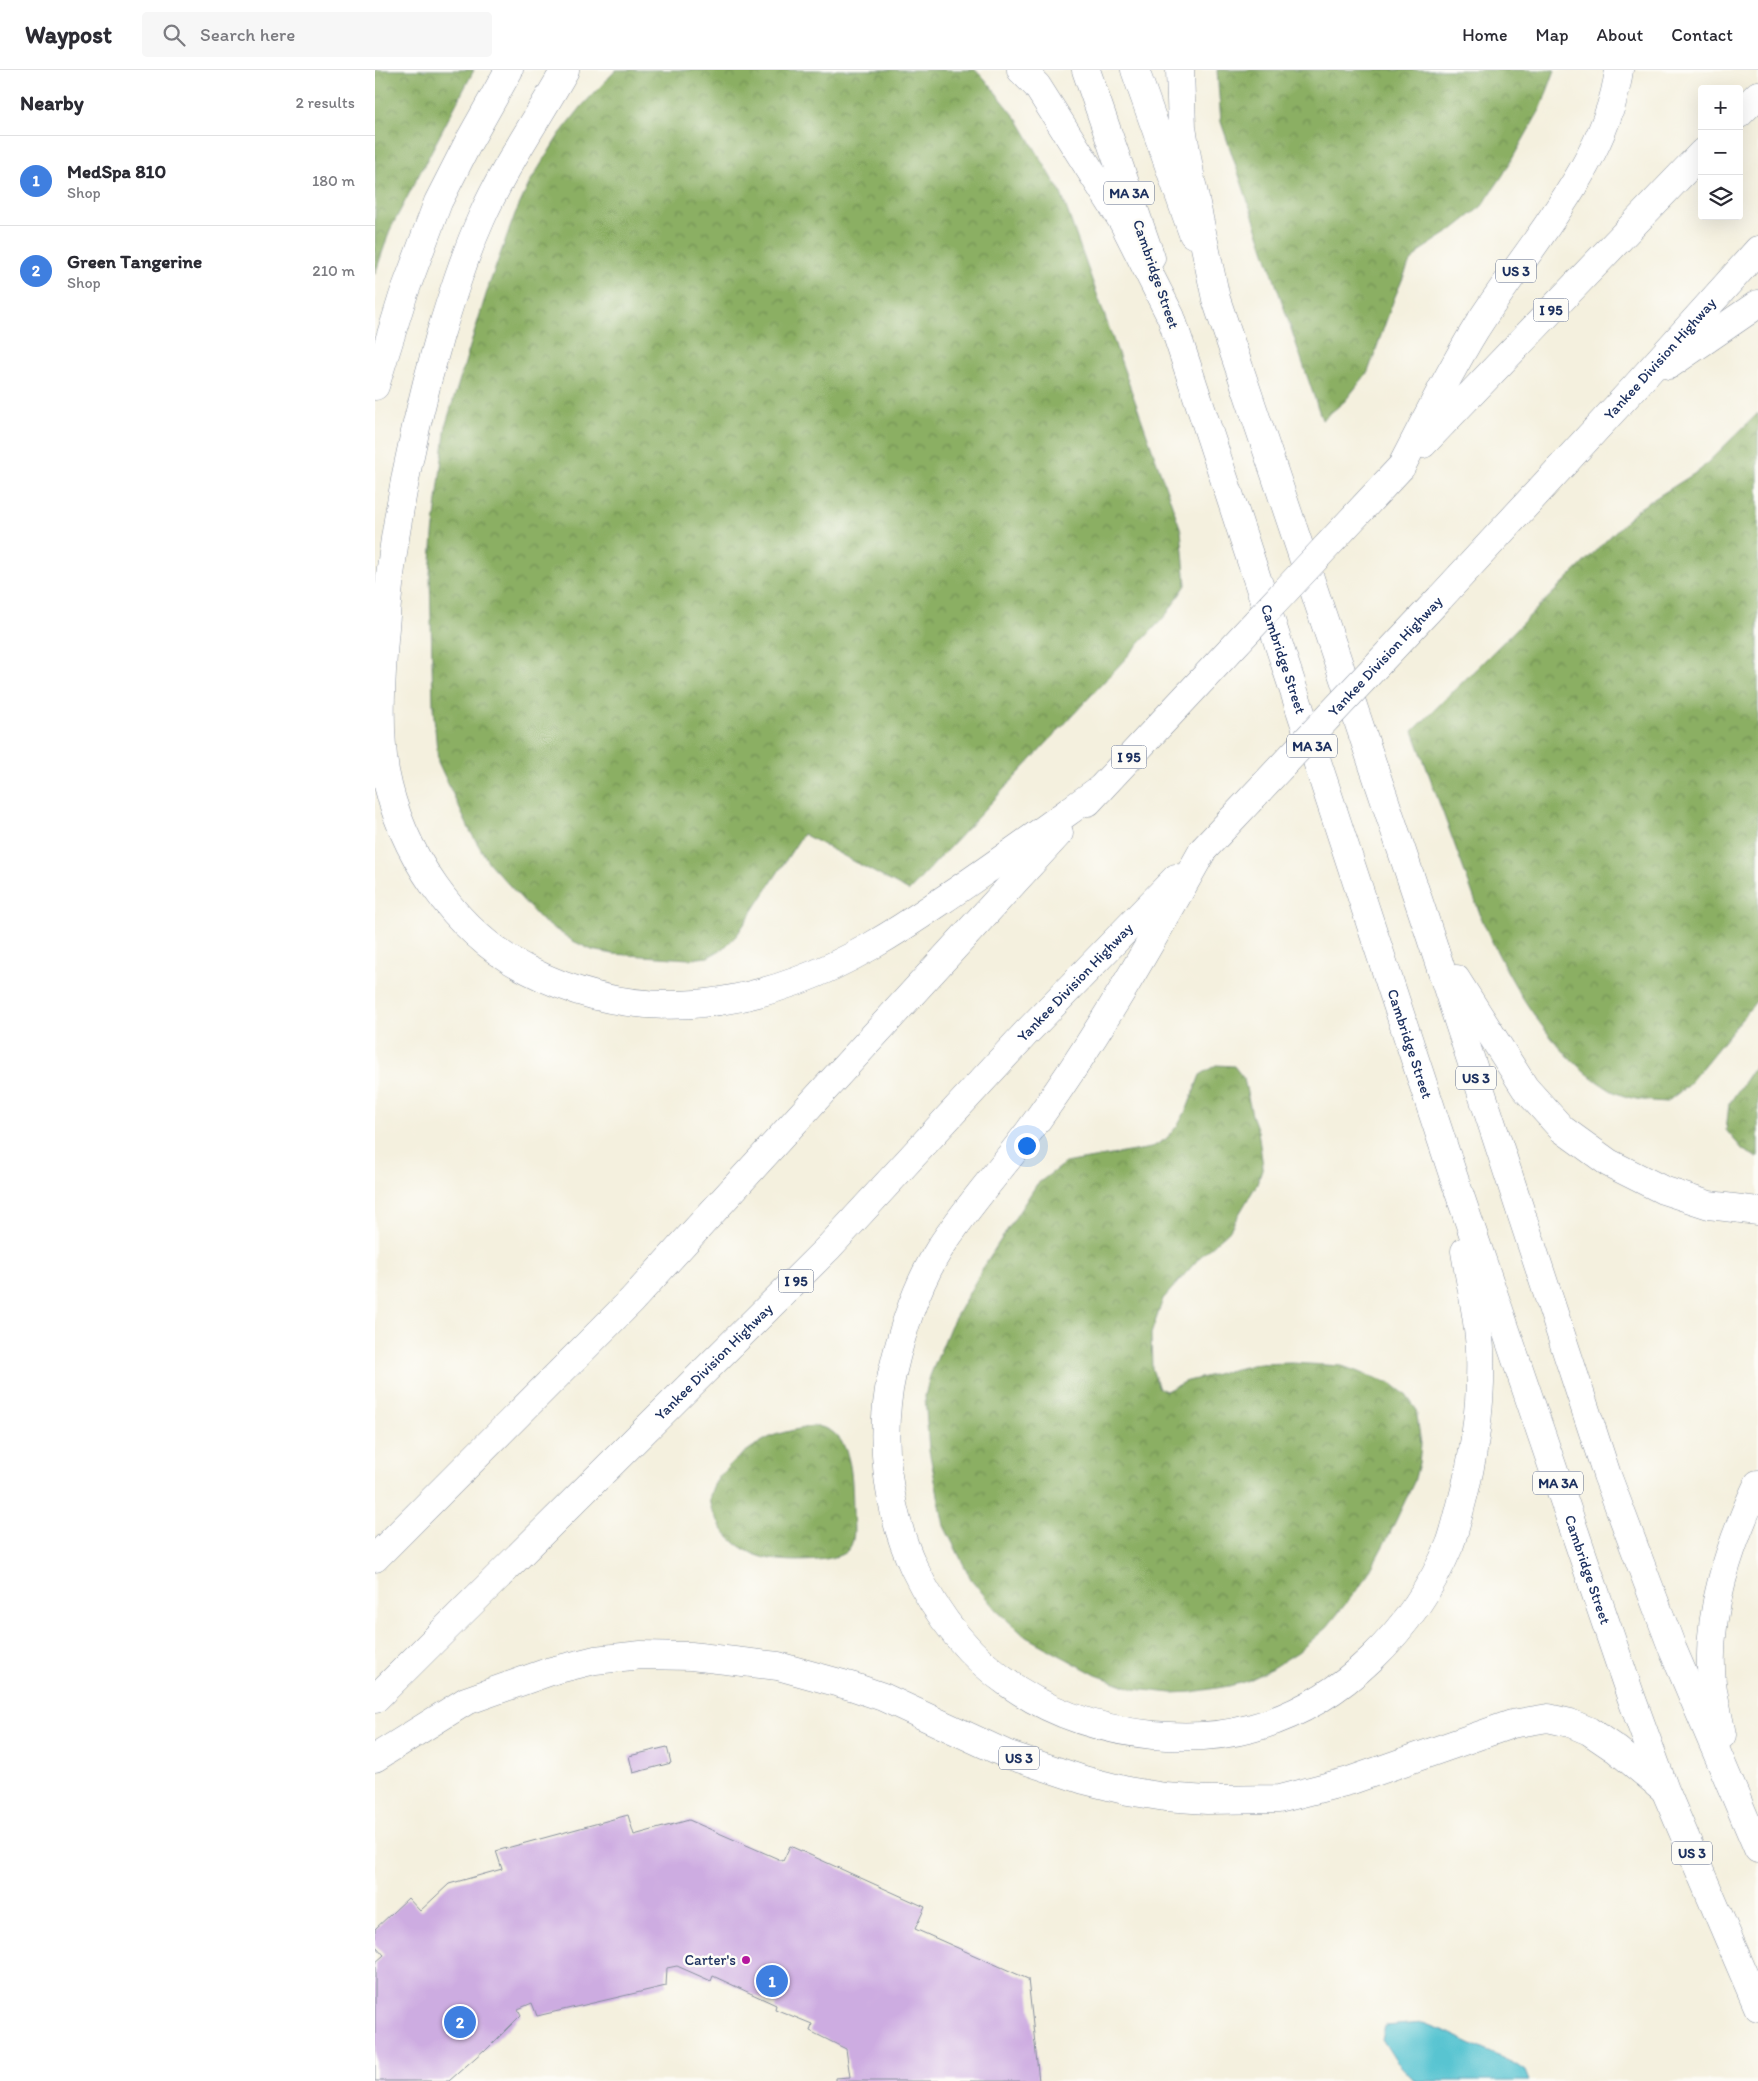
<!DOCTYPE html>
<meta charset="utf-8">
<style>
:root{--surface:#fff;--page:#f7f7f7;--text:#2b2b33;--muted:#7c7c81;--line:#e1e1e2;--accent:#db2777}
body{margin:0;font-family:Itim,sans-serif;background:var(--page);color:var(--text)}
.controls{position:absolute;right:15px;top:15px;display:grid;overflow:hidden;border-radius:5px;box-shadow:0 5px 20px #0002}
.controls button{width:45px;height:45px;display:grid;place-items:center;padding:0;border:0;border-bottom:1px solid var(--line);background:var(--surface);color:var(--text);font:25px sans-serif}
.you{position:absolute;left:651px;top:1075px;width:18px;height:18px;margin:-12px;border:4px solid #fff;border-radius:50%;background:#1a73e8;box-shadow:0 0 0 8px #1a73e833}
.badge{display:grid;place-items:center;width:32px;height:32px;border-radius:50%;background:var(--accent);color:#fff;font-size:16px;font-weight:700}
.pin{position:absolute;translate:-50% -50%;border:2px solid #fff;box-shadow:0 1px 5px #0006}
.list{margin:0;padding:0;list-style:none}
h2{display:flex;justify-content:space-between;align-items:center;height:65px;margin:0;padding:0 20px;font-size:21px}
h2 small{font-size:16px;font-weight:400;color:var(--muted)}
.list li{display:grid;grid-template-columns:32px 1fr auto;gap:15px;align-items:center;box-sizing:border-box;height:90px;padding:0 20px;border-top:1px solid var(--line)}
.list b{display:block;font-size:19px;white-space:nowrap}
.list p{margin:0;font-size:16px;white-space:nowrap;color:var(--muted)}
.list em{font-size:16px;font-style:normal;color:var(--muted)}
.icon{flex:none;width:28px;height:28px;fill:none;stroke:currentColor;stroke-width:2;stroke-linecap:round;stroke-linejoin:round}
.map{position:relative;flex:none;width:1383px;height:2011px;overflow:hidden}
header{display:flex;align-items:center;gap:30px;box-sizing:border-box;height:70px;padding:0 25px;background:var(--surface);border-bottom:1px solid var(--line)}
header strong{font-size:24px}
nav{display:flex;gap:28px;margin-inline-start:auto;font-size:18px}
.search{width:350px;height:45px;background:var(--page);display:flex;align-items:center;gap:12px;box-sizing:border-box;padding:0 18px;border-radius:5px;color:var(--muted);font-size:19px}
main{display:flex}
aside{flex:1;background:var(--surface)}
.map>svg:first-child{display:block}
.forest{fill:url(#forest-crowns);stroke:#536f60}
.water{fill:#58c4d1;stroke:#3a7a98}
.building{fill:#cdace1}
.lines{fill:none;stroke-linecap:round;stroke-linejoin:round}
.major-casing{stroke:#88909e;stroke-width:29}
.highway-casing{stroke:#88909e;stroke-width:29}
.major{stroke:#fff;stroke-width:28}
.highway{stroke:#fff;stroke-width:28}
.highway-bridge-casing{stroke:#88909e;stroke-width:29;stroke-linecap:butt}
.highway-bridge{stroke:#fff;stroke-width:28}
.poi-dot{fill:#b5179e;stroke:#fdfcf7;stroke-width:2}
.labels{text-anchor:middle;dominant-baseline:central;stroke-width:5;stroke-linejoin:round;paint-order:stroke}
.shield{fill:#fdfcf7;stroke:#5f6c8c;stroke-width:1}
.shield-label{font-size:14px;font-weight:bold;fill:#1b2f5e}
.street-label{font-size:15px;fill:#1b2f5e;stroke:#fdfcf7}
.poi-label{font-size:15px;fill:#1b2f5e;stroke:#fdfcf7;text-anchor:end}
</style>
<header>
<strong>Waypost</strong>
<div class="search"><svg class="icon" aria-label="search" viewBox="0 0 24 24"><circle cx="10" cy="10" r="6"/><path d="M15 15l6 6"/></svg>Search here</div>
<nav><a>Home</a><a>Map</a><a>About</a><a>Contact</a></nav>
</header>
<main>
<aside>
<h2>Nearby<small>2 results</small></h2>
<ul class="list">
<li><span class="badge" style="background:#3f7fe0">1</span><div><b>MedSpa 810</b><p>Shop</p></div><em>180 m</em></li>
<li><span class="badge" style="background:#3f7fe0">2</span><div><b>Green Tangerine</b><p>Shop</p></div><em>210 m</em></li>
</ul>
</aside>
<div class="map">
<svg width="1383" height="2011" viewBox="0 0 1383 2011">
<defs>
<pattern id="forest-crowns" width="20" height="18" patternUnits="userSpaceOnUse" patternTransform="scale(1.25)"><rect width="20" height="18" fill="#8baf63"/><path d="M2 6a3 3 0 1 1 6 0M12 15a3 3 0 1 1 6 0" fill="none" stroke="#718f55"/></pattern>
</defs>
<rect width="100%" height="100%" fill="#fdfcf7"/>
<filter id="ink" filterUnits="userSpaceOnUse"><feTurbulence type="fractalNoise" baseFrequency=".02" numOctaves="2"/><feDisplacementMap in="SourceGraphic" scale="10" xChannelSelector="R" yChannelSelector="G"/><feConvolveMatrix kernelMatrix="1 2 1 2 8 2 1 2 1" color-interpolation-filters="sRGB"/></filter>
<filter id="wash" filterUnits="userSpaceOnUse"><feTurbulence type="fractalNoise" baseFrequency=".0096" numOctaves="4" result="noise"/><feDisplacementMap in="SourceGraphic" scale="20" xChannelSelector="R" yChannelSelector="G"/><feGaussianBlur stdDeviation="1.12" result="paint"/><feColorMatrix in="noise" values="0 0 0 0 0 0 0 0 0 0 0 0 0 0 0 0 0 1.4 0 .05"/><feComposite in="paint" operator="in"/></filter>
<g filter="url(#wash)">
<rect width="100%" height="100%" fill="#f4f0de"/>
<path class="forest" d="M0,0H99L15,160L0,204Z
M241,0H600L609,8L643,50L686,123L806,460L811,515L791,545L534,821L428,764L362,865L349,878L333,887L314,889L238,884L217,880L198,871L166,850L114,793L95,761L63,692L58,636L55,504L58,465L71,354L114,215L140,144L155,112L184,65L207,36Z
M842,0H1180L1166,38L1128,105L1107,136L1077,160L1046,180L1034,194L1019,229L993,302L970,331L947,350L846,52Z
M1383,343V929L1312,1016L1292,1032C1274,1031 1256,1030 1239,1022C1234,1020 1228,1015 1223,1012C1170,974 1134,910 1108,852L1038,661L1263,439L1325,400Z
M1383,991V1088L1368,1080L1351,1060L1354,1034Z
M841,995L859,996L869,1009L877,1045L883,1061L888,1096L882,1114L854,1161L825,1187L788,1229L776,1264L777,1299L784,1318L791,1321L809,1312L881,1294L917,1293L967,1296L1017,1314L1031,1325L1041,1339L1046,1374L1044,1393L1039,1412L1015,1463L989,1511L952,1557L923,1582L889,1603L872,1611L854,1616L817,1622L797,1623L759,1619L721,1605L651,1567L621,1540L596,1509L569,1456L554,1380L550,1326L555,1306L576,1255L612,1191L662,1114L690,1093L776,1078L791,1069L803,1055L812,1039L825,1005Z
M437,1356C479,1356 477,1409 478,1440C478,1452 482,1470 473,1480C462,1493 412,1492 396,1489C377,1486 356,1474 346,1457C341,1447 333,1438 335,1426C339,1402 379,1373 400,1365C412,1361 425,1359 437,1356Z"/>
<path class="water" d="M1048,1953L1072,1962L1140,1994L1150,2001L1154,2011H1040L1021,1991L1007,1969L1010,1956Z"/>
<g id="blocks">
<path class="building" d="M292,1677L296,1693L258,1703L254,1686Z
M253,1745L259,1765L314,1750L408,1791L415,1776L550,1837L540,1859L653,1909L664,2011H460V2008L475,2007L471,1979L435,1961L437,1954L400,1939L401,1935L338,1906L336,1911L302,1896L292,1898L291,1916L162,1946L157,1933L143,1939L146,1945L110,1981L109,1980L74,2011H0V1893L9,1885L0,1875V1859L33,1828L45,1841L74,1814L127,1799L121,1781Z"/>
</g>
</g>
<g filter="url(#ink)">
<use href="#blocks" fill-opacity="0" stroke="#88909e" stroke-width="1"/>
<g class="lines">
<defs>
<path id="major" d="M711,0L776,188
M760,0L818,164"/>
<g id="highway">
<path d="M190,0C162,50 129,97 106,149C89,187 77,226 65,265C36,365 16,466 9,570C6,611 3,660 10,701C25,781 80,863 153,900C240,945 332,944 422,911C474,892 520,863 565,832C619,796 672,757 725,719"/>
<path id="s1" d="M646,0L662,16L748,152L796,247L1078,1105L1255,1624L1290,1720L1383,1937"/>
<path d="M805,0L807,58L816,110L841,229L1048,844L1232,1405L1298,1580L1383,1779"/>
<path d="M1364,44L1383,25"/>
<path d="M1294,295L1383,234"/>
<path d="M0,316L28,226L63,132L93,73L134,0"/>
<path d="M1048,374L1327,83"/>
<path d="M1026,397C1050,351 1073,304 1100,260C1149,181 1232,94 1244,0"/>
<path id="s2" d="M1065,528L1259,318L1383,180"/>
<path d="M713,732L784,656"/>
<path d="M828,780C777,871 725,963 663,1049C632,1093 594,1133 565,1178C541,1216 527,1260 517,1304C503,1367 512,1440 539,1498C587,1598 668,1654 778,1665C810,1668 845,1667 877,1658C967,1634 1040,1558 1075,1474C1079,1463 1082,1451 1085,1439C1099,1388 1107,1332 1105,1279C1103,1246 1095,1213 1090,1181"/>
<path d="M1081,909L1150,1018L1187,1059L1234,1093L1288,1120L1334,1135L1383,1141"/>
<path d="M0,1488L256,1231L684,763"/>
<path id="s3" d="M0,1629L454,1177L651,963L801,808"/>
<path d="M1347,1665C1344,1648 1339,1630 1337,1613C1330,1545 1355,1474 1383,1414"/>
<path d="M0,1688L91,1631L176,1601L220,1590L266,1585L316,1586L403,1596L479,1617L508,1627L631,1684L709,1710L753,1721L790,1727L832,1730L904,1729L974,1711L1137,1654L1173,1648L1195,1653L1214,1661L1242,1680L1289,1719"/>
</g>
</defs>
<use href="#major" class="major-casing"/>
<use href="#highway" class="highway-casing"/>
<use href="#major" class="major"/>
<use href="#highway" class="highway"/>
<defs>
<g id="highway-bridge">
<path d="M784,656L1026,397"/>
<path id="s4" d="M828,780L1065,528"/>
</g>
</defs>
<use href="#highway-bridge" class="highway-bridge-casing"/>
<use href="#highway-bridge" class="highway-bridge"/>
</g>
</g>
<circle class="poi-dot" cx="371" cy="1890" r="5"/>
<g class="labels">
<g class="shield">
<rect x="729" y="111.5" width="50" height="23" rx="4"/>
<rect x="1121" y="189.5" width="40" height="23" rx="4"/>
<rect x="1158.5" y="228.5" width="35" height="23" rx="4"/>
<rect x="912" y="664.5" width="50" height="23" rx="4"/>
<rect x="736.5" y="675.5" width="35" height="23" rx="4"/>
<rect x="1081" y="996.5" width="40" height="23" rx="4"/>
<rect x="403.5" y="1199.5" width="35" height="23" rx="4"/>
<rect x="1158" y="1401.5" width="50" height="23" rx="4"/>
<rect x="624" y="1676.5" width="40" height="23" rx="4"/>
<rect x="1297" y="1771.5" width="40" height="23" rx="4"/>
</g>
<g class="shield-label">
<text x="754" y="123">MA 3A</text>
<text x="1141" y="201">US 3</text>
<text x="1176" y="240">I 95</text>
<text x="937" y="676">MA 3A</text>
<text x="754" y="687">I 95</text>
<text x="1101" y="1008">US 3</text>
<text x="421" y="1211">I 95</text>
<text x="1183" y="1413">MA 3A</text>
<text x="644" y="1688">US 3</text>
<text x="1317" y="1783">US 3</text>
</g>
<g class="street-label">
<text transform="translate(781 204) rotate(71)">Cambridge Street</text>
<text stroke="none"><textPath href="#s2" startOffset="325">Yankee Division Highway</textPath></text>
<text stroke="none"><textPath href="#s4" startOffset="266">Yankee Division Highway</textPath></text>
<text stroke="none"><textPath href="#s1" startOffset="650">Cambridge Street</textPath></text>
<text stroke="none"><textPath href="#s3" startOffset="1002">Yankee Division Highway</textPath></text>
<text stroke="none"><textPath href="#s1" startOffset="1055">Cambridge Street</textPath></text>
<text stroke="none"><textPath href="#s3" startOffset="478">Yankee Division Highway</textPath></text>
<text stroke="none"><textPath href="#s1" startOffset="1610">Cambridge Street</textPath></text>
</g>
<g class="poi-label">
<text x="361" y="1890">Carter's</text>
</g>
</g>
</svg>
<div class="controls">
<button>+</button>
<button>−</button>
<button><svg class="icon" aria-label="layers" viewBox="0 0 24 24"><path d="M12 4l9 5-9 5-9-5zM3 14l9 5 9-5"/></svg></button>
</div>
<div class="you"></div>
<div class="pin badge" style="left:397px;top:1911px;background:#3f7fe0">1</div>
<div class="pin badge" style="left:85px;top:1952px;background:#3f7fe0">2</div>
</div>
</main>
